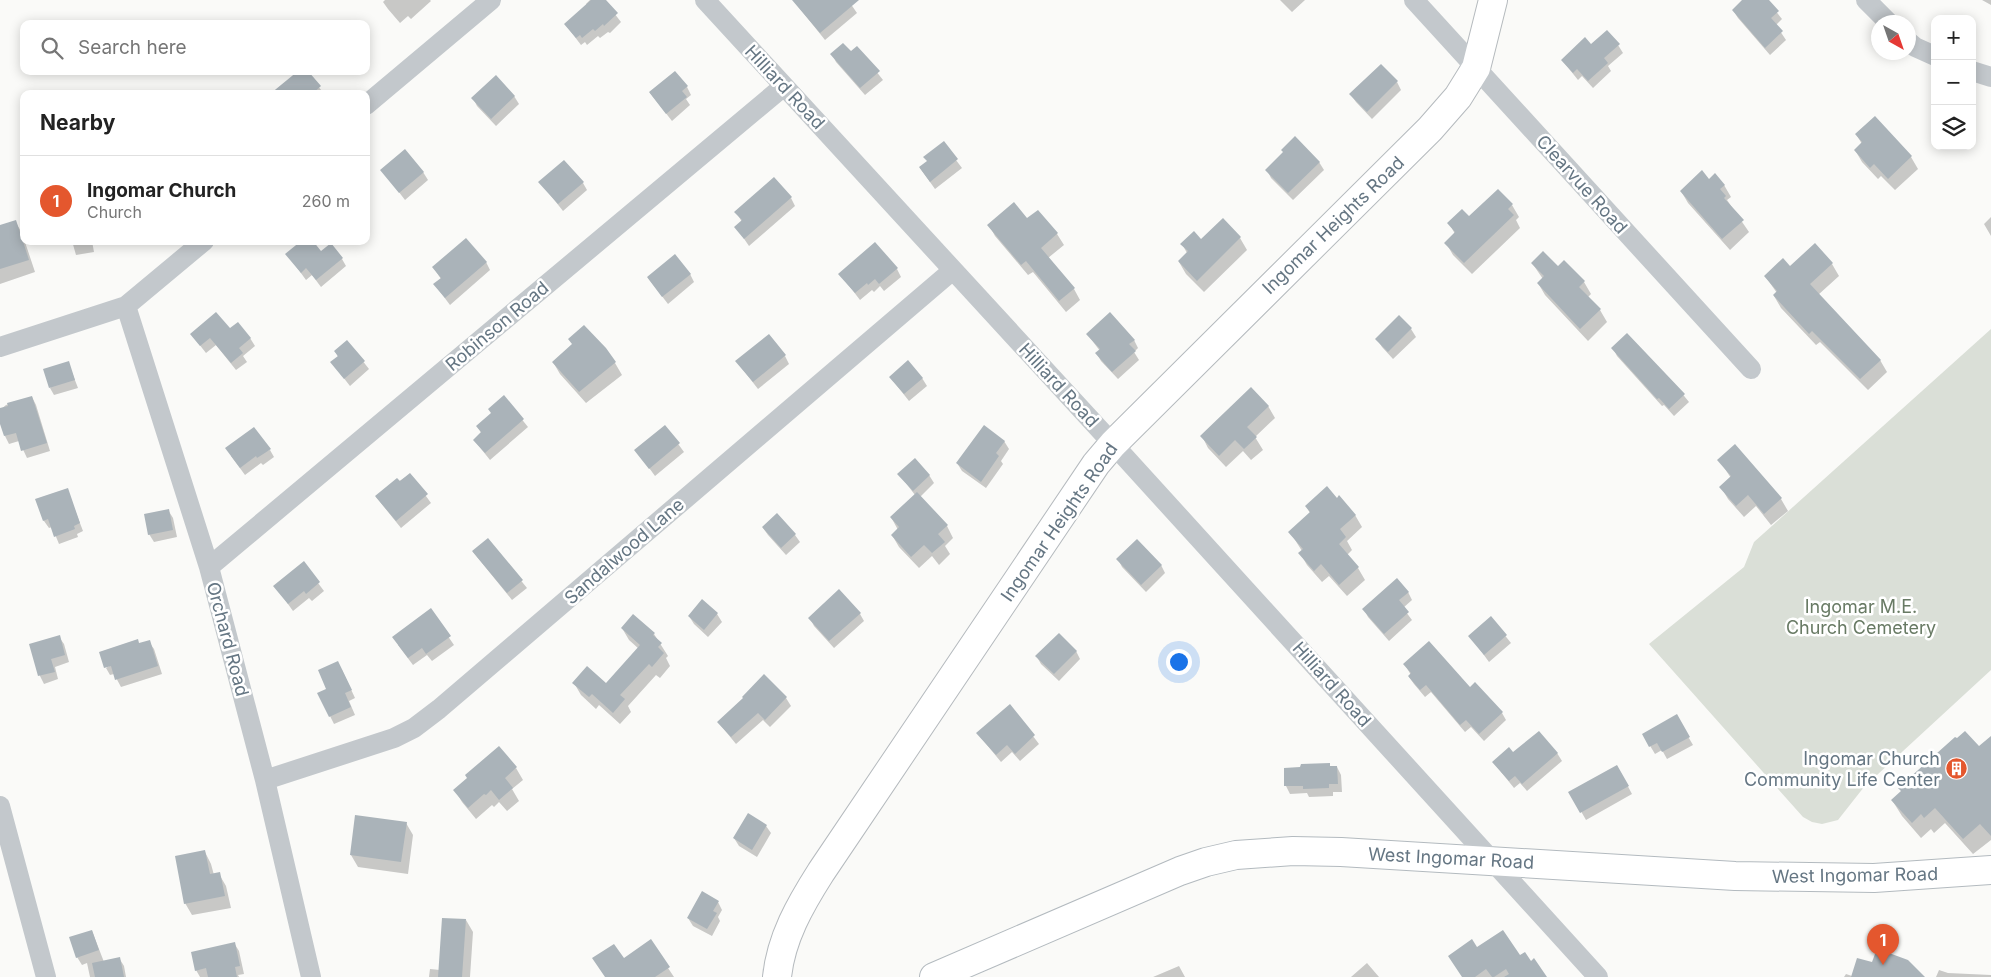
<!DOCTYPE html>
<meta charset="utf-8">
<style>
:root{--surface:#fff;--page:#f6f6f6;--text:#222;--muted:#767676;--line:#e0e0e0;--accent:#e4572e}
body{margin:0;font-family:Inter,sans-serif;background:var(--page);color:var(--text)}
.controls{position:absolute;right:15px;top:15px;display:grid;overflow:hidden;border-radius:10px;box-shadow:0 2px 12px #0003}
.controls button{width:45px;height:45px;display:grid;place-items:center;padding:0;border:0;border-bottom:1px solid var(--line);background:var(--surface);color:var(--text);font:25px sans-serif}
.compass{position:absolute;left:1871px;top:15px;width:45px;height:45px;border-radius:50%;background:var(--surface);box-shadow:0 2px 12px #0003;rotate:140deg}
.you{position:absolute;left:1178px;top:661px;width:18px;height:18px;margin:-12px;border:4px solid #fff;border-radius:50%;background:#1a73e8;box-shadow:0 0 0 8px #1a73e833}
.badge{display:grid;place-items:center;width:32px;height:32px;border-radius:50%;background:var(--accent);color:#fff;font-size:16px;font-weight:700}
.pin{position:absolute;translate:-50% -41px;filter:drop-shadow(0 1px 2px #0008)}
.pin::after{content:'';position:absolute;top:26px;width:18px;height:15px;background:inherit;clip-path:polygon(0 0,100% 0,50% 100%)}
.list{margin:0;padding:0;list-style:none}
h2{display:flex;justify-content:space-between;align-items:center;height:65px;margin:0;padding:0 20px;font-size:21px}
h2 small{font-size:16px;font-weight:400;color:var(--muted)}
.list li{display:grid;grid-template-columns:32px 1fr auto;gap:15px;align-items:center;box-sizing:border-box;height:90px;padding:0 20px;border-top:1px solid var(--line)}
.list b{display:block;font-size:19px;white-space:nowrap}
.list p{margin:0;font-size:16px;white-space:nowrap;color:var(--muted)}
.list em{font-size:16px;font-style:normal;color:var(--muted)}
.icon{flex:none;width:28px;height:28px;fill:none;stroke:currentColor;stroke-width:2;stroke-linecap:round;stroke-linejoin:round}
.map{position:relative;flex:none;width:1991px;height:977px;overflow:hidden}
.search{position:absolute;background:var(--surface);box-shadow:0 2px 12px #0003;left:20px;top:20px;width:350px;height:55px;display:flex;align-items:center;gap:12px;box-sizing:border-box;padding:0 18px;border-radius:10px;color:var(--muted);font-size:19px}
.panel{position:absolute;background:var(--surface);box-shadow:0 2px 12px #0003;left:20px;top:90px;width:350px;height:155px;border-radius:10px}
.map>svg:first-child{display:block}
.green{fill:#dadfd7}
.shadow{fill:#0003}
.building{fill:#aab3b9}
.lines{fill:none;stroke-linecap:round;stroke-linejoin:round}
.secondary-casing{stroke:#b3babf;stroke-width:30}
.primary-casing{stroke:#b5babe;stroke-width:30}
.street{stroke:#c3c8cc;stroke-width:20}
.secondary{stroke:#fff;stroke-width:28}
.primary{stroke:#fff;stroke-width:28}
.labels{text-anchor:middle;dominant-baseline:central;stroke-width:5;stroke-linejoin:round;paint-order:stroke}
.street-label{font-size:18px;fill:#657683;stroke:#fff}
.park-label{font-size:18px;fill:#687a64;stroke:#fff}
.poi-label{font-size:18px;fill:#657683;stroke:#fff;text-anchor:end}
</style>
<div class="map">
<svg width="1991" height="977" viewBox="0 0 1991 977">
<rect width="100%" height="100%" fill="#fafaf8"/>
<path class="green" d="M1991,329V670L1864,787L1838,820L1822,824L1812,822L1803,817L1649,644L1744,567L1754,542Z"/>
<path class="shadow" d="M385,0H430L431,1L411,19L408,16L400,23L388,9L383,2Z
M590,0H604L621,22L610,33L608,32L600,38L598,36L587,45L585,42L581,45L565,24L587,6L586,4Z
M793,0H848L857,13L825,40Z
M1280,0H1305L1292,12Z
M1744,0H1767L1782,19L1776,25L1786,40L1770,55L1738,18L1733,10Z
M1982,0H1991V5Z
M1618,45L1623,53L1608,66L1611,71L1593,88L1582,76L1578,80L1562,60L1591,46Z
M857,47L883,80L865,95L836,62L832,54L851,53Z
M307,71L324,94H276Z
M1397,82L1401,90L1372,119L1356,102L1351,95Z
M687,87L691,95L686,99L690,105L672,121L650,93Z
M514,96L519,104L496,126L477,106L473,98Z
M1875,117L1911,157L1918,169L1895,190L1881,176L1878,179L1862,162L1855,150L1862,144L1856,134Z
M943,143L962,168L935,189L920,168L928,162Z
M1319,162L1324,170L1293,200L1271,178L1267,170Z
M382,170L423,172L428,180L405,200Z
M1709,180L1724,185L1731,197L1727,200L1749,232L1730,250L1688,203L1681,191Z
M540,182L583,183L587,190L563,211Z
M791,198L795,206L749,246L736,227L742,222L736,212Z
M1512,205L1519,217L1516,220L1520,228L1472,274L1453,255L1446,243L1455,234L1449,223Z
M1038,211L1057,234L1064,245L1048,258L1074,289L1080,300L1066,312L1033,272L1028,275L995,236L989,225L1027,220Z
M1991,217V236L1984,224Z
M15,221L22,233L35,272L0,284V226Z
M1240,238L1247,250L1204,292L1186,274L1179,262L1187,253L1182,244Z
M72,241H92L94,252L76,255Z
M1815,245L1832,264L1839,276L1818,295L1880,360L1887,372L1868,390L1820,342L1816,345L1781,308L1774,296L1777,293L1765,276L1790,267Z
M321,253L342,259L346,266L321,287L312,275L306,280L287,254Z
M1564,261L1584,282L1591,294L1588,297L1600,310L1607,322L1588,341L1545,295L1538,283L1543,279L1532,263L1558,267Z
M486,262L490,270L450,305L435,285L441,279L433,267Z
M897,269L901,277L884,291L880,286L874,292L872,290L860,300L840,274Z
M690,274L694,282L668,304L648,278Z
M1399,317L1411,329L1416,337L1393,359L1382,347L1377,339Z
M230,330L250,338L255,346L243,356L247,362L236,370L216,345L206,353L191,334Z
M1088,335L1134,340L1138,348L1134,352L1139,360L1118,379L1101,361L1097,354L1100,351Z
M347,341L369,369L350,386L332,363L338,357L335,351Z
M573,345L615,363L622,375L586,403L560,374L553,362Z
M1613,348L1672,381L1689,402L1674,416L1664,405L1662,406L1617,356Z
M785,356L789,364L758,389L737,362Z
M68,362L78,388L54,395L50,388Z
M890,377L922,378L927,386L909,401Z
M32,397L36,405L50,451L27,458L19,441L9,444L5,436L0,419V410L6,405Z
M504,397L528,427L490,460L474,440L482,434L477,426L492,414Z
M1268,406L1275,418L1255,437L1263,450L1251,460L1243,451L1226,467L1208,448L1202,436Z
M665,426L684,452L655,476L636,450Z
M1004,441L1009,449L1001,461L1003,464L986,488L962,471L957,463Z
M270,450L274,457L263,465L261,463L245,475L231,456Z
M1719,460L1781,499L1788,511L1771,525L1756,506L1744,517L1728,499L1721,487L1731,478Z
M410,474L431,503L401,528L376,497Z
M899,474L929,475L934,483L920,497L947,526L953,538L945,546L950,554L939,565L932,556L919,568L899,547L892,535L898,530L891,517L915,495Z
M67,489L83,531L77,534L78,537L59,544L52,527L49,528L44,521L37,500Z
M1337,499L1355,515L1362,527L1347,541L1352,550L1347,555L1358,568L1365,580L1347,596L1329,576L1322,582L1307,565L1300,553L1302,551L1290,532L1310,513L1306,506Z
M168,510L173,518L177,537L154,542L149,534Z
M777,515L795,535L800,542L786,555L768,535L763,528Z
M488,540L527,588L512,600L473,552Z
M1118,559L1161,565L1165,573L1146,592L1122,567Z
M303,563L324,591L312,601L309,598L293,611L275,586Z
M1408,592L1412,600L1403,608L1412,620L1389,641L1368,617L1364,609Z
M702,601L717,614L722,622L708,637L694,624L689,616Z
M430,610L454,645L432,661L427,655L413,665L398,645Z
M860,614L864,621L834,648L814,626L810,618Z
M633,616L654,634L668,656L666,658L670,666L660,678L656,675L628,706L631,712L620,724L599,705L596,709L581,695L574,683L606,685L639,649L629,640L622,628Z
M1491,618L1511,643L1489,662L1470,636Z
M59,637L64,644L69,662L55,667L58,679L44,684L40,676L30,645Z
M149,642L154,649L162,674L121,687L114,674L110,675L106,668Z
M1076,651L1080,659L1059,681L1041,664L1037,657Z
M1405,665L1470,689L1502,713L1506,720L1484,741L1471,727L1465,732L1431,692L1425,697L1414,684L1409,677L1411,675Z
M342,670L355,698L349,701L355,715L334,724L330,716L328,689Z
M764,676L786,698L791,706L770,727L763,720L736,744L718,722L744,698Z
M1010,706L1039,744L1020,761L1012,752L1001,762L978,734Z
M1676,716L1693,745L1667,759L1662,750L1655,754L1643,734Z
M1979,748L1991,749V840L1973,854L1945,823L1934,833L1931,829L1921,838L1902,816L1892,800Z
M1557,753L1562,761L1527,791L1520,783L1514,788L1493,762L1513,754Z
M1617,766L1632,794L1586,820L1570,792Z
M1331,767H1337L1341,775L1342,792H1333V796L1309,797L1307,793L1290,794L1286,786Z
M516,768L523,780L512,789L519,801L507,811L499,802L494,807L492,805L476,819L462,802L455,790Z
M406,823L413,835L408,874L358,867L351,855Z
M766,826L771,833L757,857L739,846L734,838Z
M205,852L211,864L214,875L219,874L226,886L231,908L192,915L185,903Z
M718,902L722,910L718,917L720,921L712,936L693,926L688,918Z
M466,920L473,932L470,977H429L430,969L440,970Z
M92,931L104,962L119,958L124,966L126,977H90L87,963L82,965L77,957Z
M234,943L239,951L244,974L238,975L239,977H200L196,970Z
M1519,957L1530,962L1546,977H1462Z
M623,960L668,968L674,977H605Z
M1367,963L1379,977H1351Z
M1179,966L1185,977H1153Z
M1939,970L1948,973L1991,975V977H1936Z
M1846,974L1852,976L1923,977H1844Z"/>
<path class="building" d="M591,0H606L618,13L604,26L603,24L595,31L593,29L582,38L580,35L576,38L564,24Z
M792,0H859L820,33Z
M1742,0H1769L1779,11L1771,18L1783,31L1765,48L1732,10Z
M1607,30L1620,44L1604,58L1608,63L1588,81L1577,69L1573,73L1561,60L1585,37L1591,44Z
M843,43L851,51L857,46L880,71L860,88L830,54Z
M1381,64L1398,81L1367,112L1349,94Z
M298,71H308L321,86L312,94H270Z
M675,71L688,86L682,91L687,97L666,114L649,92Z
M496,75L515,96L491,119L471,98Z
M1875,116L1912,156L1888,179L1874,164L1870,168L1854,150L1862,142L1855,134Z
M1295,136L1320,162L1288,193L1265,170L1283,152L1281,150Z
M944,141L958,159L930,182L919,167L927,161L923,157Z
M405,149L424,172L399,193L380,170Z
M564,160L584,182L558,204L538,182Z
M1702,170L1709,179L1715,173L1725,185L1720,189L1726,196L1724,198L1744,220L1722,239L1680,191Z
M774,177L792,197L744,239L734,227L742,220L734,212Z
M1498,189L1513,204L1508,209L1514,215L1464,263L1444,243L1455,232L1447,223L1462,209L1469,216Z
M1014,202L1027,218L1038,210L1058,233L1041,248L1075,288L1059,301L1026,261L1021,265L987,225Z
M1223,218L1241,237L1197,281L1178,261L1188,251L1180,244L1194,231L1201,239Z
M16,220L29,260L0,269V225Z
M466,238L487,262L445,298L433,284L441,278L432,267Z
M301,241H313L321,251L331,243L343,258L316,280L306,268L301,273L285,254Z
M875,242L898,268L879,284L875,279L868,285L867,283L855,293L838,274Z
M1815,243L1833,263L1810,284L1881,360L1860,379L1812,331L1809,334L1773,295L1777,291L1764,276L1783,258L1790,266Z
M1543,251L1558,266L1564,260L1585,281L1579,287L1601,309L1580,329L1537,283L1544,276L1531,263Z
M675,254L691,274L662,297L647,277Z
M216,312L230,328L238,322L251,338L239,348L243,353L231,363L210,338L200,346L190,334Z
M1110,312L1135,340L1129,344L1136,351L1112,372L1095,353L1100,349L1086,334Z
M1399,315L1412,328L1388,352L1375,339Z
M584,325L606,348L616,362L579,392L552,362L572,344L568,339Z
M1627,333L1685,394L1669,409L1659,398L1657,399L1611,348Z
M769,334L786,355L753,382L735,361Z
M347,340L365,361L344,379L330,362L338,356L334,351Z
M908,360L923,378L904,394L889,377Z
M69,361L75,380L49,388L43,369Z
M1251,387L1269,406L1247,427L1257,437L1244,449L1235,440L1219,456L1200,436Z
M504,395L524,419L485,453L473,440L481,432L476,426L491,413L488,409Z
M32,396L47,443L21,451L16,433L4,436L0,424V408L8,406L7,403Z
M665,425L680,443L649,469L634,450Z
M984,425L1005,441L996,453L999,456L981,482L956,463Z
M254,427L271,449L257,458L256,456L240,468L225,448Z
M1735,444L1782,498L1764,514L1748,495L1736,506L1719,487L1731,476L1717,460Z
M915,458L930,475L913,491L897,474Z
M410,473L428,494L396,521L375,496L397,478L400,481Z
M1327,486L1337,498L1339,495L1356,515L1340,529L1346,537L1339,544L1359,567L1339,585L1321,564L1314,571L1298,553L1303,549L1288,532L1310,512L1305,506Z
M68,488L80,523L74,526L75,529L54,537L48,519L43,521L35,499Z
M917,492L948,525L938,534L945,542L932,553L924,545L911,557L891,535L899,527L890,517Z
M169,509L173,530L148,535L144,514Z
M777,513L796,534L781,548L762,527Z
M488,538L523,580L507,593L472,551Z
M1137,539L1162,565L1141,585L1116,559Z
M304,561L320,582L306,594L304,591L288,604L273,586Z
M1397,578L1409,592L1399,600L1409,612L1384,634L1362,609Z
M839,589L861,613L829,641L808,618Z
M702,599L718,613L704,630L688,616Z
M431,608L451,636L426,654L422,648L408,658L392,637Z
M633,614L655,633L653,635L662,643L658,647L664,653L652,667L649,664L620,695L625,699L613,713L592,694L589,697L572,683L587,666L606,683L640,645L621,628Z
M1491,616L1507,635L1484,655L1468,636Z
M1059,633L1077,651L1054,674L1035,656Z
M60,635L65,655L51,659L55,672L38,676L29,644Z
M138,639L139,643L150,640L158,666L115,680L111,666L104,668L99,652Z
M1429,641L1470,687L1475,682L1503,712L1479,734L1466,720L1460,725L1426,685L1420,690L1408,676L1411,673L1403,664Z
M338,661L352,690L345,693L351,707L329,717L317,693L326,689L318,670Z
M764,674L787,697L765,720L758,713L731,737L717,722L743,698L742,697Z
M1010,704L1035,735L1015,754L1007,745L996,755L976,733Z
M1677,714L1690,737L1662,752L1657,743L1649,747L1642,734Z
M1539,731L1558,753L1522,784L1515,776L1509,781L1492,762L1509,747L1513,752Z
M1965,731L1979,746L1991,736V836L1980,824L1963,839L1935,808L1924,818L1921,814L1912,823L1891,800L1901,791L1898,788L1955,737L1957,738Z
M499,746L517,767L505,778L513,788L499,800L491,790L486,795L484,794L468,808L453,790L467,778L465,775Z
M1330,763V766H1337L1338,784H1329V788L1303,789V786H1284V768L1300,767L1301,764Z
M1617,765L1629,786L1580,813L1568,792Z
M748,813L767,825L752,850L733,838Z
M355,815L407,822L401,862L350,855Z
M205,850L210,874L220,872L225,896L184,904L175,856Z
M702,891L719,901L713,911L717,913L707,929L687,918Z
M442,918L466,919L462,977H438Z
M92,930L99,950L76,958L69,937Z
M1503,930L1520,955L1525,952L1531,961L1534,958L1547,977H1504L1509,974L1506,969L1494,977H1492L1486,969L1475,977H1462L1448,956L1472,939L1477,947Z
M651,939L670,967L655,977H605L592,958L614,944L624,958Z
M235,942L240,966L235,967L237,977H208L206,968L195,971L191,952Z
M1881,953H1889L1908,960L1925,977H1851L1857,958L1872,962L1875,954Z
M120,957L124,977H95L92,963Z"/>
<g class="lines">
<defs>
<path id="secondary" d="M934,977L1180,871L1206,862L1236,855L1293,851L1341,852L1735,876L1874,878L1991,870"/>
<path id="primary" d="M777,977C781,938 800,905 821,872L1096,464L1113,444L1430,129L1458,97L1476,68L1493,0"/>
</defs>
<use href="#secondary" class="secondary-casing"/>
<use href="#primary" class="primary-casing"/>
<path class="street" d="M705,0L1113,444L1598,977
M1414,0L1751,369
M1866,0L1888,22
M1908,41L1915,47L1935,56
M1972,71L1991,77
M366,105L491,0
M126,306L209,567L265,780L311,977
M0,347L126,306L204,241
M209,567L784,86
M265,780L394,738L414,728L439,709L953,270
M0,806L46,977"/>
<use href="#secondary" class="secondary"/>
<use href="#primary" class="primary"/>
</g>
<defs>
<symbol id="building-disc" viewBox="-11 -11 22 22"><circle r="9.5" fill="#e4572e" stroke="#fff"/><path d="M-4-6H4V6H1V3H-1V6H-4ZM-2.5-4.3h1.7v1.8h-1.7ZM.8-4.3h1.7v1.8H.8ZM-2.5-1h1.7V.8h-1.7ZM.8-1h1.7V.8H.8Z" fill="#fff"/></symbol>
</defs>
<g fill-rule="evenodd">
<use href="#building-disc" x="1944" y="756" width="25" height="25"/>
</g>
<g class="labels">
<g class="street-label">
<text transform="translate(785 87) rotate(47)">Hilliard Road</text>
<text transform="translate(1582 184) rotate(48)">Clearvue Road</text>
<text transform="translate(1333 225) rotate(-44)">Ingomar Heights Road</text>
<text transform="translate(497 326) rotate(-40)">Robinson Road</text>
<text transform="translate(1059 385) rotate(47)">Hilliard Road</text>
<text transform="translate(1059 522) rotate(-55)">Ingomar Heights Road</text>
<text transform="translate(624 551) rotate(-41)">Sandalwood Lane</text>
<text transform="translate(228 639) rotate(75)">Orchard Road</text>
<text transform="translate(1332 684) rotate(48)">Hilliard Road</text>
<text transform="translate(1451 858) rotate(3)">West Ingomar Road</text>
<text transform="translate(1855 875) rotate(-1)">West Ingomar Road</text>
</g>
<g class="park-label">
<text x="1861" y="606">Ingomar M.E.<tspan x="1861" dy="21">Church Cemetery</tspan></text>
</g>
<g class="poi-label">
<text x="1940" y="758">Ingomar Church<tspan x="1940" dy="21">Community Life Center</tspan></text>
</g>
</g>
</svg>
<div class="controls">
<button>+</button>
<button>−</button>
<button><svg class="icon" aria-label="layers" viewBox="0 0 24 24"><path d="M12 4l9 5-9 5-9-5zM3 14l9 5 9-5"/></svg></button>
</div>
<svg class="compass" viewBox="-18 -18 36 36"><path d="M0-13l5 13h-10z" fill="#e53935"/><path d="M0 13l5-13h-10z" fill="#767676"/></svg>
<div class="you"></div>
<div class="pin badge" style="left:1883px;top:965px">1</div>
<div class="search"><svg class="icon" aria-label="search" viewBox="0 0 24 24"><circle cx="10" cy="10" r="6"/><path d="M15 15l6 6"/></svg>Search here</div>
<section class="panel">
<h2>Nearby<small></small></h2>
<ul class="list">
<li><span class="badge">1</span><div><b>Ingomar Church</b><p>Church</p></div><em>260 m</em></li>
</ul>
</section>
</div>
